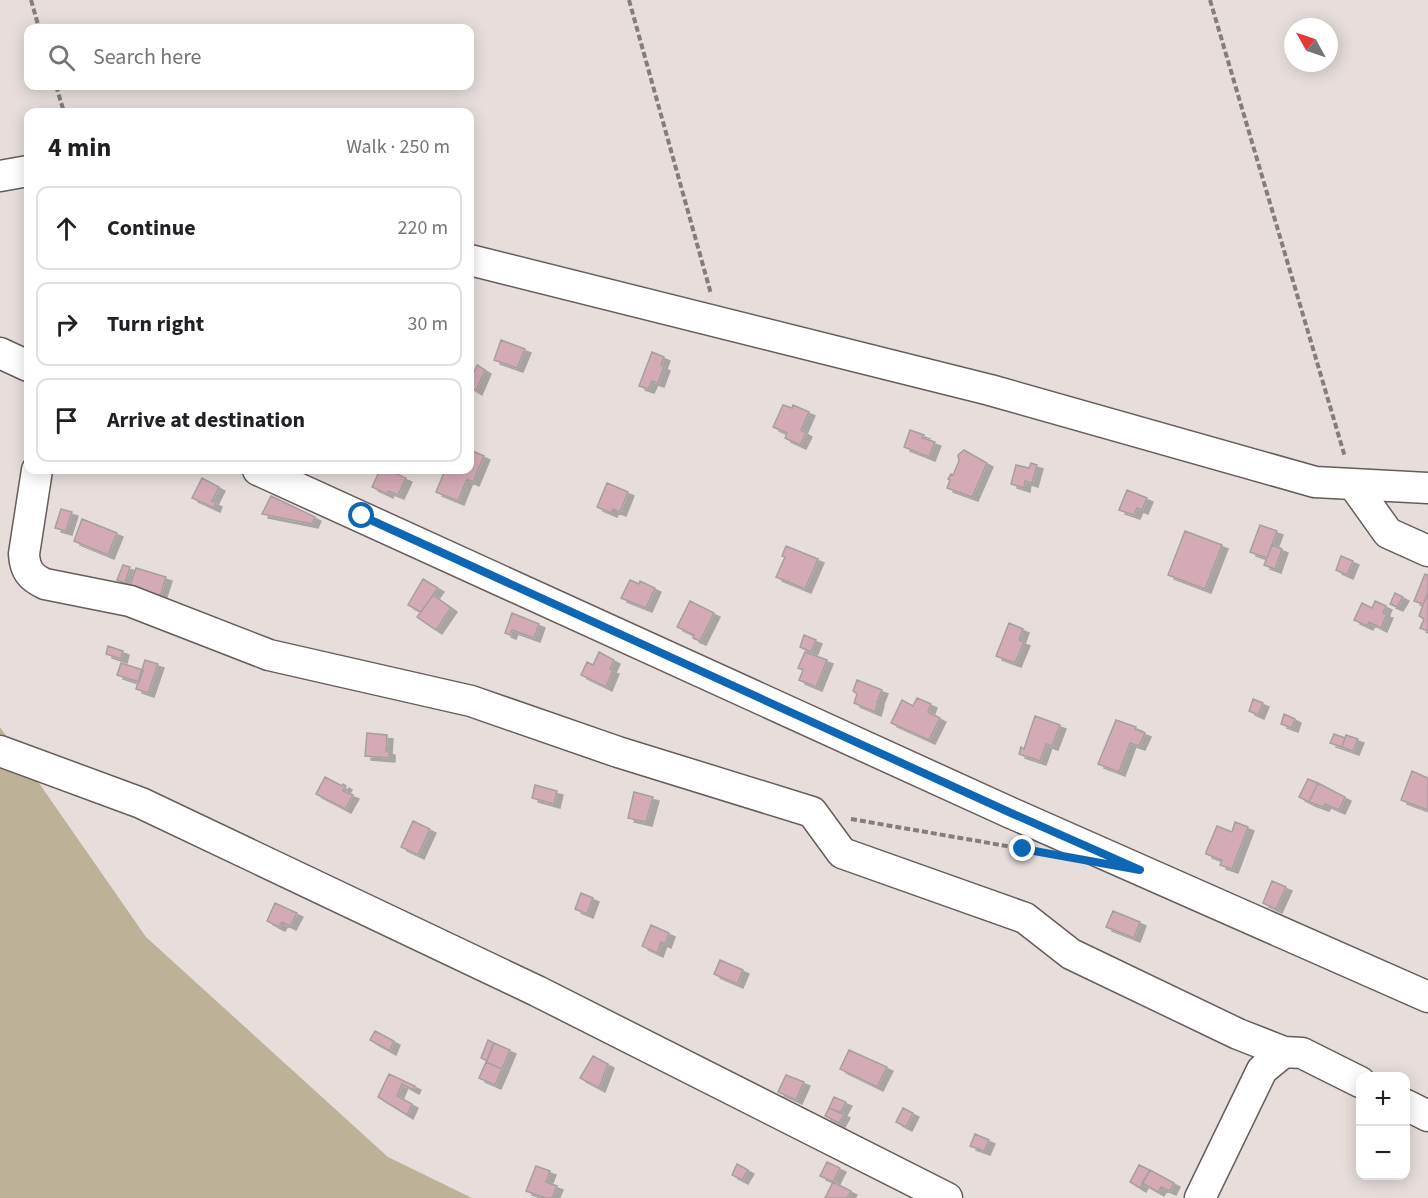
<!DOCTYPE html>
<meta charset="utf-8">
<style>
:root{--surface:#fff;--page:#f2f2f2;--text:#202124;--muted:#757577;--line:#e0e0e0}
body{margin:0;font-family:"Source Sans 3",sans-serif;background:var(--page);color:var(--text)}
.controls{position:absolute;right:18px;bottom:18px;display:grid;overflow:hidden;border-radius:12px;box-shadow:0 3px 15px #0003}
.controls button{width:54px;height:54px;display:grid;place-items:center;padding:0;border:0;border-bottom:2px solid var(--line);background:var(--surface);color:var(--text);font:30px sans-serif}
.compass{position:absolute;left:1284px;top:18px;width:54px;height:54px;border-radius:50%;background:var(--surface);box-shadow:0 3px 15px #0003;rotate:310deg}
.stop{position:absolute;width:18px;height:18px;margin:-14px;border:4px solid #0d67b4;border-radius:50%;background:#fff}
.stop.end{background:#0d67b4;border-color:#fff;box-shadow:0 2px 6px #0008}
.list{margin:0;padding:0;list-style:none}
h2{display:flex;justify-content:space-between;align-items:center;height:78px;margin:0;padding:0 24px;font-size:26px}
h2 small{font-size:20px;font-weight:400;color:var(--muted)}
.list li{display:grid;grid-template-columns:39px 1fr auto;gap:18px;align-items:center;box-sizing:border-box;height:84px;margin:0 12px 12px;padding:0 12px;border:2px solid var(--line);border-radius:12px}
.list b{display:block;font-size:22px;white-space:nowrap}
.list em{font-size:20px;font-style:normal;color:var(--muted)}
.icon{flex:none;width:33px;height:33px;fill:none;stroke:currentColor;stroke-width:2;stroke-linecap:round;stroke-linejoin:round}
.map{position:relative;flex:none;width:1428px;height:1198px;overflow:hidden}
.search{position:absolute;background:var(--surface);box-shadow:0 3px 15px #0003;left:24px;top:24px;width:450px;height:66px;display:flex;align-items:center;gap:15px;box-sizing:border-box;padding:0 21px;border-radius:12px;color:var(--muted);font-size:22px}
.panel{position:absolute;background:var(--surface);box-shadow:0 3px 15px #0003;left:24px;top:108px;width:450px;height:366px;border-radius:12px}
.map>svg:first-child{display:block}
.green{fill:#bdb298}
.building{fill:#d4abb5;stroke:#a79ea0;stroke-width:1.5;filter:url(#shadow)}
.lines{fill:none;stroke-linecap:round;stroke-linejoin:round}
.street-casing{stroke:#655c5b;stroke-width:33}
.path{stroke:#837d7c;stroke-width:4;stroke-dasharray:6 3;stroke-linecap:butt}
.street{stroke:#fff;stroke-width:30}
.route{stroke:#0d67b4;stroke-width:8}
</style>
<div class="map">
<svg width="1428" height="1198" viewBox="0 0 1428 1198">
<defs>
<filter id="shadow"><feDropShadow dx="6" dy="4" stdDeviation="0" flood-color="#0004"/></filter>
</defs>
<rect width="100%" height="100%" fill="#e7dedc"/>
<path class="green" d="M0,727L146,937L388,1157L472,1198H0Z"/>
<path class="building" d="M501,340L525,349L517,368L494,360Z
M652,352L664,357L661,365L664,367L658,383L652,381L648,389L639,386Z
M477,365L485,370L476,391L470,387V381Z
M783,405L792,408L793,405L809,412L801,430L806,433L800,445L785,438L787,433L773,427Z
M910,430L924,435L922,438L935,442L929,457L904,447Z
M470,450L484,456L473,482L467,479L458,501L436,492L445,470H470Z
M964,450L987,463L972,497L947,488L950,480L948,479L951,474L953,475L959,461L958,455Z
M1031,463L1037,465L1032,483L1025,481L1024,488L1011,484L1016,465L1029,468Z
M380,470H388L406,478L398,495L388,491L387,494L372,487Z
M202,478L219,487L212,501L216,503L214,508L192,498Z
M607,483L628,492L620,512L613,509L611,513L597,507Z
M1127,490L1147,498L1142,510L1137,508L1134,515L1119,510Z
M271,496L315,517L312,524L262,514Z
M61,509L72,512L66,531L55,528Z
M82,519L117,533L108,555L74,541Z
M1260,525L1277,531L1267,558L1250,552Z
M1185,531L1222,545L1205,589L1168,575Z
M1272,545L1282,549L1275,569L1264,565Z
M786,546L818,559L805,589L776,577L785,557L782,556Z
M1341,556L1353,561L1347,575L1336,570Z
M123,565L130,567L125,583L117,580Z
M136,568L166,577L160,596L130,586Z
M1425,574L1428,575V594L1423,604L1414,601Z
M423,579L438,588L421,612L408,605Z
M630,580L639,584L640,581L655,588L646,608L621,598Z
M1395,593L1403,597L1397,607L1390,604Z
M1427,594H1428V631L1420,628L1424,619L1419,616Z
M433,595L451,608L436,630L417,617Z
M690,601L714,613L700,641L693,638L694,635L677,627Z
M1375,601L1386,606L1383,613L1387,614L1381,628L1369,622L1367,626L1354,620L1362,603L1372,608Z
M512,613L539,624L534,638L512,630L510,635L505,633Z
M1009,623L1023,629L1019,640L1024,642L1015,663L996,656Z
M804,635L816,640L811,652L800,647Z
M108,646L123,651L121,659L106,654Z
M599,652L614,660L610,669L613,670L606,687L581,675L587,662L593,665Z
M805,652L827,660L816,687L799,680L803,670L798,668Z
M145,660L158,664L148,693L136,689Z
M121,663L143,670L139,682L117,675Z
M857,680L882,690L877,702H878L875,712L854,703L857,694L853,691Z
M917,698L931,704L928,712L940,718L929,740L891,723L902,700L913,706Z
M1253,699L1263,703L1258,715L1249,711Z
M1284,714L1295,719L1292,728L1281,724Z
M1035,716L1060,725L1052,746L1046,744L1040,761L1019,754L1021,747L1024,749Z
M1116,720L1136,727L1135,729L1145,733L1139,746L1130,743L1119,772L1098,764Z
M367,733L387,735L386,751H389V758L365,756Z
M1334,734L1345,738L1342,747L1330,743Z
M1346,735L1358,739L1353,751L1342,747Z
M1412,771L1428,778V810L1401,800Z
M325,777L342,786L343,784L346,786L343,791L353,795L345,809L316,794Z
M1308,779L1318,783L1309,802L1299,797Z
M1318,783L1345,797L1339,810L1325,804L1323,807L1309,802Z
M535,785L557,791L554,804L532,798Z
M634,792L653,797L646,822L628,818Z
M413,821L430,829L418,855L401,847Z
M1235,822L1248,827L1232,869L1220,865L1222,860L1206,854V852L1217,826L1232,832Z
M1272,881L1286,887L1276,909L1263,903Z
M581,893L593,898L587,914L575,909Z
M275,903L297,913L290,926L282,922L279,927L267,921Z
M1113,911L1140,922L1134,938L1106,927Z
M651,925L669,933L665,944L661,942L657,953L642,946Z
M720,960L743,970L737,984L714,974Z
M375,1031L394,1041L390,1051L370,1040Z
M488,1040L494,1043L487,1061L481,1058Z
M494,1043L510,1050L502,1069L486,1062Z
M849,1050L887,1067L877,1087L840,1069Z
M593,1056L608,1064L599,1088L580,1078Z
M486,1062L502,1069L495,1085L479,1078Z
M389,1074L415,1086L413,1090L402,1084L397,1096L412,1104L407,1115L378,1097Z
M786,1075L804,1082L796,1100L778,1092Z
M834,1097L846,1102L840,1113L829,1108Z
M829,1108L844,1114L839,1123L825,1116Z
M903,1108L913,1113L906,1127L896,1122Z
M975,1134L989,1140L984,1151L970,1146Z
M827,1162L840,1168L833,1182L820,1176Z
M737,1164L748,1170L742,1180L732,1175Z
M1139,1165L1150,1170L1140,1188L1130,1182Z
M536,1166L550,1171L546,1182L557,1186L552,1198H545L526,1191Z
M1150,1170L1174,1183L1170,1191L1161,1187L1158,1192L1142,1183Z
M833,1182L851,1191L847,1198H825Z"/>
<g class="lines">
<defs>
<path id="street" d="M0,176L28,171
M470,260L990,390L1315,482L1428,488
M0,353L28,366
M37,470L24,554C25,570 30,577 45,584L130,601L269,655L471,701L618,752L812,812L842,853L1025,918L1071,954L1238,1034L1284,1052L1302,1053L1360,1082
M258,470L1011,813L1428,997
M1353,484L1388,533L1428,551
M0,751L141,803L537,991L947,1198
M1406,1105L1428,1116
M1200,1198L1262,1070L1284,1052"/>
</defs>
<use href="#street" class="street-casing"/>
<path class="path" d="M31,0L39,28
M629,0L711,294
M1210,0L1345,457
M56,86L64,112
M851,819L1018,848"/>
<use href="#street" class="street"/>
</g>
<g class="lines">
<path class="route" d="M362,516L1011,813L1140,870L1023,849"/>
</g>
</svg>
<div class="controls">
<button>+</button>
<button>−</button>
</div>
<svg class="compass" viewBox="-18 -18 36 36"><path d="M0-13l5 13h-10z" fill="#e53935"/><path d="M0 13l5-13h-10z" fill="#757577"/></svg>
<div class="stop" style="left:362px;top:516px"></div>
<div class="stop end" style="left:1023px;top:849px"></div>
<div class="search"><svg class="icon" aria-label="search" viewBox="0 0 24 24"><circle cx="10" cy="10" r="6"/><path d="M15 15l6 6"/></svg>Search here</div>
<section class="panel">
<h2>4 min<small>Walk · 250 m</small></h2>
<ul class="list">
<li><svg class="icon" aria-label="ahead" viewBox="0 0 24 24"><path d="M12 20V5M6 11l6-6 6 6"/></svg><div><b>Continue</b></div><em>220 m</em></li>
<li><svg class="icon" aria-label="right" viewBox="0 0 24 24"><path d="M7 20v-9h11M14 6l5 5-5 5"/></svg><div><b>Turn right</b></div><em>30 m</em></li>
<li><svg class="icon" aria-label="arrive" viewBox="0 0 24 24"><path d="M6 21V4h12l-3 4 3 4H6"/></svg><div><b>Arrive at destination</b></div></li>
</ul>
</section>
</div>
